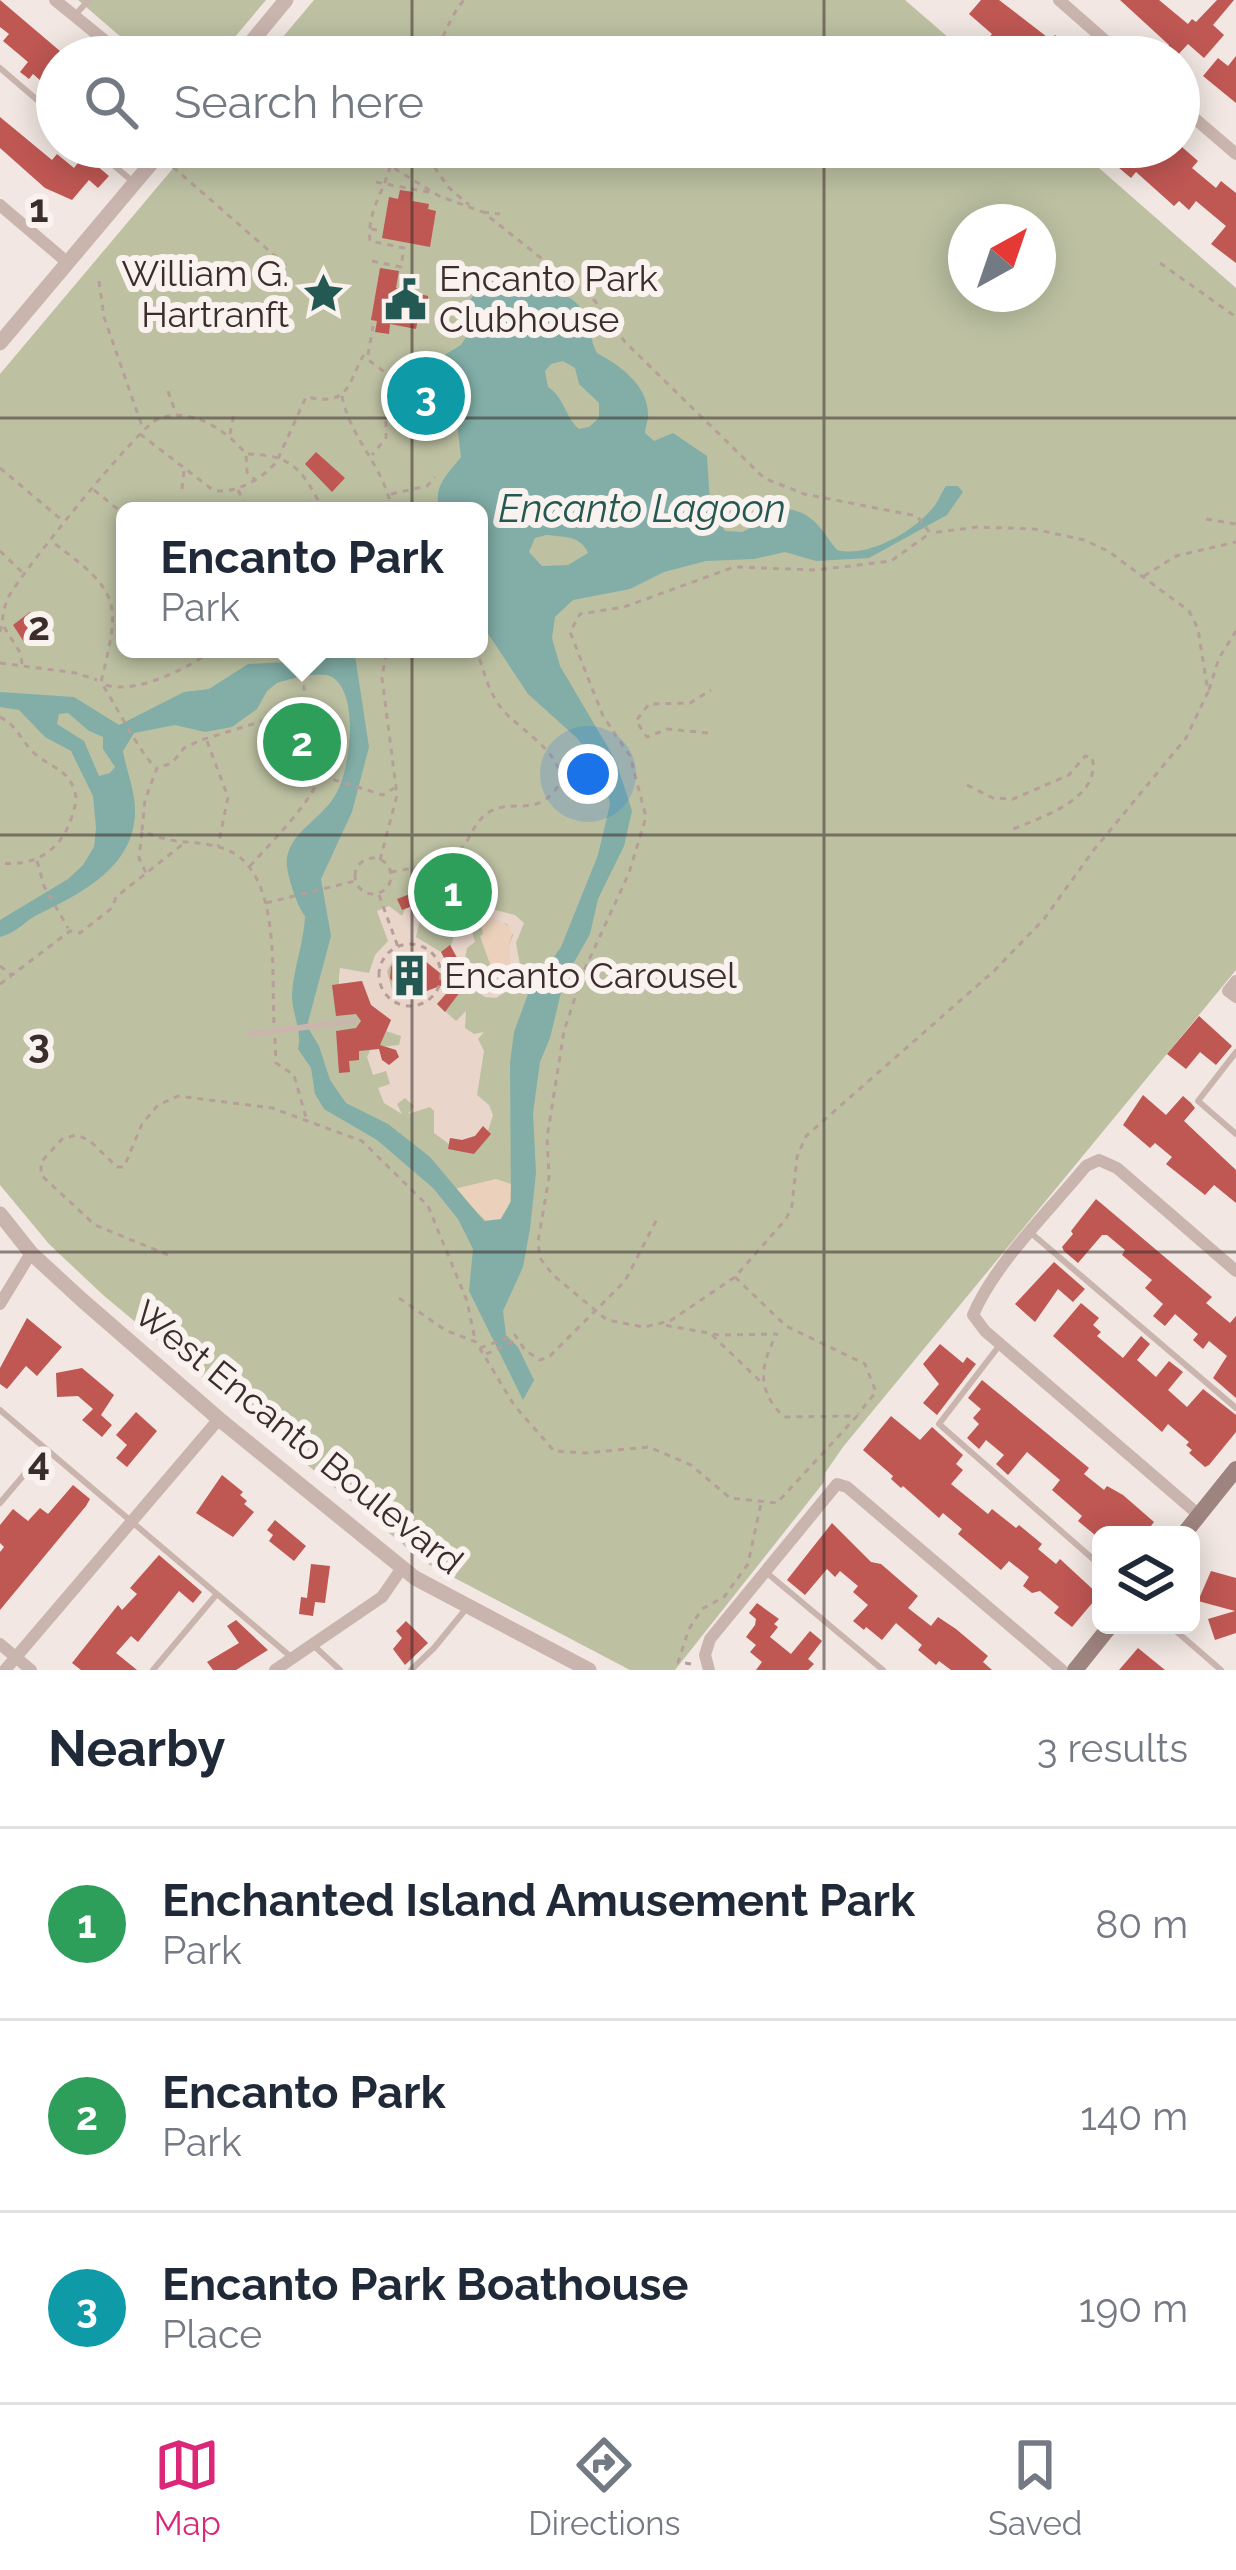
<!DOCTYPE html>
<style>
:root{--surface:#fff;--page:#f6f6f7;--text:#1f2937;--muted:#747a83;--line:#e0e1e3;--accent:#db2777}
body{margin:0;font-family:Raleway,sans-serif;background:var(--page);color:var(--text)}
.controls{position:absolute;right:36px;bottom:36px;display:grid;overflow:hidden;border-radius:18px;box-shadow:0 6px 30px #0003}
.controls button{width:108px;height:108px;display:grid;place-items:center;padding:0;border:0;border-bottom:3px solid var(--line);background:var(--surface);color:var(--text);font:60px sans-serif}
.compass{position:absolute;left:948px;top:204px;width:108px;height:108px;border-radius:50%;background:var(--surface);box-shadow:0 6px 30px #0003;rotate:40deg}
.you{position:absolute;left:588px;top:774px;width:42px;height:42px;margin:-30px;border:9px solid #fff;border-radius:50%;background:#1a73e8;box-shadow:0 0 0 18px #1a73e833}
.badge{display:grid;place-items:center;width:78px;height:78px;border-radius:50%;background:var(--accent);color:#fff;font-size:39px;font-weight:700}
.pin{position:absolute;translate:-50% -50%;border:6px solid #fff;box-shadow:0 3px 12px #0006}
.popup{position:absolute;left:116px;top:502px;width:372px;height:156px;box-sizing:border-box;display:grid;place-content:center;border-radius:18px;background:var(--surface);filter:drop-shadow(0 3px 9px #0005);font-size:39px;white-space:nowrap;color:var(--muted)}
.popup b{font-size:45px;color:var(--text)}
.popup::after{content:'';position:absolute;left:50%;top:100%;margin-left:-24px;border:24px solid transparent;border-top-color:var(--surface)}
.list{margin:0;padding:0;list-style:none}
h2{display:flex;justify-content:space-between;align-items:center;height:156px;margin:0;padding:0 48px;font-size:51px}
h2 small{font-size:39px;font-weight:400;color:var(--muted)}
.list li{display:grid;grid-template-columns:78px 1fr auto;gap:36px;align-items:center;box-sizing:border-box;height:192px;padding:0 48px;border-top:3px solid var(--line)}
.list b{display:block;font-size:45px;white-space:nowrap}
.list p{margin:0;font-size:39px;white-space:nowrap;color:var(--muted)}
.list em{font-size:39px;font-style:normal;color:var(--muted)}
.icon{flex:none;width:66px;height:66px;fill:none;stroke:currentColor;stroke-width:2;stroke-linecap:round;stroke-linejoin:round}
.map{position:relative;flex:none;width:1236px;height:1670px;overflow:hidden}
.search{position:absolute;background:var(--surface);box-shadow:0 6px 30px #0003;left:36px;right:36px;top:36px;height:132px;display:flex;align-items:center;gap:30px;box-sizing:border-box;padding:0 42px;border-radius:66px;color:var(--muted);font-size:45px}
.sheet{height:732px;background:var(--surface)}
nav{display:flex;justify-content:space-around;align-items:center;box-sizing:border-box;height:168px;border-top:3px solid var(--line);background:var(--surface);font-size:33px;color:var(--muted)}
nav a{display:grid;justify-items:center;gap:6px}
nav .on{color:var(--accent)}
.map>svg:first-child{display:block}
.green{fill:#bdc1a2;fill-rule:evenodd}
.sand{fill:#ebd1bb}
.plaza{fill:#e9d5ca;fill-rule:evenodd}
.water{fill:#82aea7;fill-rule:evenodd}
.building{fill:#bf5753}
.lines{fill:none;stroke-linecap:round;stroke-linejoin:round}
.path{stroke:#b69f98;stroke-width:3;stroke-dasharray:6 6;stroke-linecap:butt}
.service{stroke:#cab5ae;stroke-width:6}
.minor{stroke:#cab5ae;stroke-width:12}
.tertiary{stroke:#cab5ae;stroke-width:15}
.secondary{stroke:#9e847f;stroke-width:16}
.grid{fill:none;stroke:#3a2d2c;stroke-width:3;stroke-opacity:0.55}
.labels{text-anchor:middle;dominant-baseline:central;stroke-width:12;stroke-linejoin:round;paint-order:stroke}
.poi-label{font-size:36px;fill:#3a2d2c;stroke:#faf2ee;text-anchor:start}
.street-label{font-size:36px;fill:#3a2d2c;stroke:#faf2ee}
.water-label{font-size:39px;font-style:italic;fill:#235952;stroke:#faf2ee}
.grid-label{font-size:39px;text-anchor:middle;font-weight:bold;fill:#3a2d2c;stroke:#faf2ee;stroke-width:12;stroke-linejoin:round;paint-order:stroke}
</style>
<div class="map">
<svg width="1236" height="1670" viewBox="0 0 1236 1670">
<rect width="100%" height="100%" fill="#f2e7e2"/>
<path class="green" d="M78,0H266L218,57H144Z
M314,0H905L971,57H266Z
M191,147H1075L1236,288V970L843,1447L825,1473L824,1482L675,1670H630L424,1562L103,1295L49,1244L0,1185V374ZM966,222H1038V294H966ZM125,511H479V649H125Z"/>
<path class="sand" d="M479,916L503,922L513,931L509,946L514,966L495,978L480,936L483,934Z
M496,1179L511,1184L510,1204L499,1221L487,1222L454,1189Z"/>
<path class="plaza" d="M451,891L456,901L421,915L416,937L441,952L446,961L459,920L467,908L480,906L515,915L524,923L516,943L521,971L510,989L496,998L485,997L472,988L460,970H450L445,994L437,1004L456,1021L466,1011L465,1028L474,1034L484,1032L478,1039L484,1051L477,1095L489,1105L493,1115L488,1131L483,1127L475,1136L462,1140L450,1138L449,1144L434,1133V1111L430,1107L408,1114L414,1106L405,1098L397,1104L402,1114L384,1103L378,1088L390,1084L386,1071L373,1075L367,1057L371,1048L399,1045L401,1036L386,1031L391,1020L371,1005L361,981L339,984V975L340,968L369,973L375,955L388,941L377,911L389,906L402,916L406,908ZM482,916L507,924L513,935L509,946L512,970L487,987L482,971L471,968L465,959L467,948L475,942L469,920ZM412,952L421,955L433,970L430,989L409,999L392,990L387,971L394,958Z"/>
<path class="water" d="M503,282C532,289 568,284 585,314C591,326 590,341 597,353C617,364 647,383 648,413C649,420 645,426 645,433L654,441L673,433L707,456L710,503L725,531L742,532L789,509C815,514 822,531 837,550C867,558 911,533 931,510C938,503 941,493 946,486H958L963,492L947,515L869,558L816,561L785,552L754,559L706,561L664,572L630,589L573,600L555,617L552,638L560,666L616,761L632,811L624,846L598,899L590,934L564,980L550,1038L540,1062L533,1113L536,1173L530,1229L523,1267L503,1311L506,1335L518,1347L534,1380L523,1400L469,1291L473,1249L458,1219L433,1188L377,1140L324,1109L315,1094L311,1068L298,1049C303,1032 291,1012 292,993C294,967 304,942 305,916C298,909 284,869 287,857C293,829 325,817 337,792C350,768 360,694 332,677C321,670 289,679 277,683L267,691L257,709L232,727L205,732L175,725L134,733L123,751C126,769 134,788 135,807C137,865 84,892 39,914C24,921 19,932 0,937V920L68,879L83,865L94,847L96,828L93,796L71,751L45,737L19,710L0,707V692L74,697L119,725L184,692L209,689L248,664L322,660L331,649H354L369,747L352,812L321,879L331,936L307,1026L319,1046L330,1080L346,1103L388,1124L430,1157L484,1221L501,1219L511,1201L510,1063L514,1032L528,994L561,947L598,855L610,804L605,781L578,739L528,694L481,623L484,584L479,570V511H440C432,487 447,475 461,457L454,398L431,378V363L461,345L468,334C464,305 470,284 503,282ZM563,361L575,368L579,384L599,403V418L589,427L579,429C565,417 564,397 548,387L545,371L551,364ZM546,535C562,537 581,535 588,553L568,565L542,566L529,552L535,538ZM68,713L89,731L103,737V749L115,767L110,773L99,776L84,741L57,724L59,714Z"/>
<path class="building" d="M0,0L67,57H57V77L48,87L33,74L29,79L20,72L28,62L3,41L9,34L0,27Z
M981,0H999L1051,40L1055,35L1083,57H1023L1001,40L985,57L978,51L992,34L969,14Z
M1120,0H1159L1188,24L1192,19L1196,22L1217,0H1234L1213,25L1224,35L1204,58L1188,44L1176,57L1167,48L1169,45Z
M1236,56V103L1203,76L1218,58L1228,66Z
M0,117L52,160L57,154L74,168L84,155L109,176L98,188L89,180L72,200L45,188L0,148Z
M1086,147H1182L1198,161L1192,168L1216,188L1221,181L1236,193V263L1211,244L1226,226L1196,201L1189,210L1179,201L1174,206L1136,172L1131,178L1106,157L1102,161Z
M400,190L413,192L412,201L429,204L428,209L436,211L430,247L382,238L389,197L398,199Z
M380,268L399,271L396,288L428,296L429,308L419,314L416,329L390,324L389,334L375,332L377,321L371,320Z
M420,379L444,400L433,414L408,393Z
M316,452L345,478L332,492L305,464Z
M30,612L42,625L24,642L13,625Z
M447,880L451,891L402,910L397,899Z
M450,945L460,963V978L463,975L469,980L445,1012L437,1004L457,982L441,952Z
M409,955L419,956L451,982L424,992L418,986L420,993L402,995L390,978L391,967L398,958Z
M362,981L371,1005L391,1020L380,1045L396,1050L399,1057L389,1065L382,1060L379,1049L359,1051V1060L349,1061L350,1072L339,1073L336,1031L356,1028L361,1021L356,1014L336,1016L332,985Z
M1199,1016L1232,1046L1216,1065L1200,1052L1186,1069L1167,1054Z
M1143,1095L1166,1115L1183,1096L1191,1103L1195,1108L1184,1121L1236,1170V1203L1214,1185L1205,1195L1166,1164L1172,1157L1155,1143L1150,1148L1123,1125Z
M483,1126L491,1134L474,1154L448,1149L450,1138L462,1140L475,1136Z
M1096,1199L1212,1297L1206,1303L1230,1323L1236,1316V1398L1213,1378L1227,1356L1209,1341L1203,1349L1193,1340L1198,1334L1175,1314L1165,1326L1153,1316L1163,1304L1145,1288L1152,1280L1122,1255L1125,1250L1107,1235H1102L1078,1263L1064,1251L1062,1247L1073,1234L1071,1231Z
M1054,1262L1085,1289L1073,1302L1058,1289L1035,1322L1015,1304Z
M1081,1303L1099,1318L1093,1325L1101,1332L1097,1336L1123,1358L1141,1336L1150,1344L1137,1360L1156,1377L1169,1361L1183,1372L1168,1390L1187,1407L1203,1389L1236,1415V1432L1209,1465L1205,1467L1189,1453L1192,1450L1186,1445L1189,1442L1168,1424L1162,1432L1053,1336Z
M27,1318L62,1347L37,1376L26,1366L7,1389L0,1384V1368Z
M940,1344L963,1363L967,1357L976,1364L937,1415L923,1403L939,1384L923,1364Z
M82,1368L114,1395L101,1415L112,1425L102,1437L82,1420L93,1409L78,1396L57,1397L56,1373Z
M982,1380L1089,1468L1084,1474L1104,1490L1107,1486L1123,1495L1154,1522L1144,1535H1095L1078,1521L1082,1516L1052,1490L1060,1480L1027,1452L1008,1475L996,1464L1004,1455L986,1440L979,1449L967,1438L979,1424L973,1418L981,1409L968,1398Z
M136,1412L157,1431L127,1467L116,1458L127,1445L116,1435Z
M891,1416L920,1440L932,1427L963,1455L956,1464L963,1470L951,1484L988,1514L992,1509L1016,1528L1019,1525L1042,1544L1038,1549L1056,1564L1060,1559L1099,1595L1072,1627L1054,1613L1059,1607L1040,1591L1032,1593L1023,1586L1029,1577L1009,1561L1001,1570L958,1534L962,1529L943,1513L939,1518L903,1486L901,1488L891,1479L893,1476L863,1450Z
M222,1475L243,1492L240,1495L247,1501L244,1504L254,1512L233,1537L196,1513Z
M73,1485L90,1499L86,1506L0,1610V1552L4,1547L0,1543V1525L13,1509L28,1521L40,1508L48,1514Z
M275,1520L306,1546L294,1561L269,1541L273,1535L267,1530Z
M832,1523L871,1562L881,1564L918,1596L908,1608L931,1626L938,1617L956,1629L988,1656L983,1662L992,1670H951L939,1661L936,1665L918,1650L922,1645L896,1623L882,1640L866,1627L864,1630L853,1621L868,1605L853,1592L858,1586L840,1571L835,1577L827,1569L805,1595L787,1580Z
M159,1555L202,1592L193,1603L179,1591L138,1642L131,1636L116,1653L137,1670H81L72,1663L118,1605L122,1610L137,1594L130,1588Z
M311,1564L330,1566L325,1603L315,1602L313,1616L299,1614L301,1597L307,1598Z
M1211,1571L1236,1578V1633L1215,1640L1208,1619L1235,1611L1198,1601Z
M757,1603L779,1619L774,1624L778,1627L770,1637L791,1654L810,1631L822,1641L808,1659L814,1664L808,1670H756L762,1662L750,1652L756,1645L746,1637L755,1625L756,1619L749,1613Z
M236,1620L268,1650L236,1670H213L207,1662L239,1643L227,1626Z
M406,1621L428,1643L405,1665L393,1649L402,1638L396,1631Z
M1138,1648L1165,1670H1119Z"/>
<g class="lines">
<path class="path" d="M430,57C446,38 448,18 464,0
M421,147L448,187L469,205
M384,162L439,196L483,212L595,301L625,342L764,478L804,494L917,516L930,533L891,561L817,570L734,567L624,607L580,614L570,632L603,716L630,756L646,817L629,873L583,973L564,1031L547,1138L549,1177L538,1242L540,1258L553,1275L607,1320L644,1327L670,1321L735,1277L786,1219L792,1206L797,1157L806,1136L995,970L1044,919L1093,851L1186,738L1208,692L1198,629L1189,611L1108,551L1084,540L1034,529L977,527L930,533
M173,167L290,269
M376,182L433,193
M483,212L500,214
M371,229L383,231
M372,261L401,267L404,248L370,241C367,211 383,194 390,167
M1160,263L1236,317
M99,281L104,317L143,429
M368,355L373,326
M406,386L422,365
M168,391L176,414
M342,396C350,439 385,467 392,511
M140,434L213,490C235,495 264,478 277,461L306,397C349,406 347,386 363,356L405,387L386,418V438L372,455
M230,434L234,414
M248,454C296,455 303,473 324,511
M0,468L63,521
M182,489L184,471
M94,490L125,515
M238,490L244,501
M391,494L427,486L435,477
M1206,519L1236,524
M55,544C122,593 120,604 101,682C113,701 142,756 155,767
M0,551L24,574
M1144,576L1176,556L1236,542
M4,627L21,654L22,665
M0,632C3,620 3,607 9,596C22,572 139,426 158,419C191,406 226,430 246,454L247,472L254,479
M301,649L306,713
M0,663L76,673L97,680
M106,685C136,695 191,667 214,649
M1209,690L1219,658L1236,631
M0,717C16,725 20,738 32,751C46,766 66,767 74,789C78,800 75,806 72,816C62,850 35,867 0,863
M708,733L667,729L647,737L636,721L649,704L690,703L711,690
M207,741L228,797L218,846
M322,776L383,795L394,788
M967,785L993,798L1013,799L1069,775L1085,756L1092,757C1102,800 1040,817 1009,831
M142,832L139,858L146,873
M355 876a18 18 0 1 1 36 0a18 18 0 1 1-36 0Z
M380,860L397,795L382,678L385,659L392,649
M37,861L44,886L68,928
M250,866C277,835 365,755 311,716L276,717L201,740L184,748L172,763L157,768L145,800L142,830C169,846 198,839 225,849C282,870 271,973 274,1023
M391,872C416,867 451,865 467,841C474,829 477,820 489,812C507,801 526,811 543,801C593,770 518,730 502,709C487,690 484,670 476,649
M379,895L398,947
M266,903L355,881
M379 975a31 31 0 1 1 62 0a31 31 0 1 1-62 0Z
M0,966L12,975L70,931L80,933L112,908L116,897L183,844
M0,984L11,976
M275,1038L276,1063L294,1075L307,1121
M168,1255L95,1225L41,1175V1162L62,1139L76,1135L89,1140L117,1167H124L142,1124L158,1105L178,1096L272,1108L362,1141L428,1206L467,1301L475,1340
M735,1277L786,1326L865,1364L876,1392L858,1414
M399,1298L445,1330L476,1342L514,1405L554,1451L585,1453L649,1447L691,1465L730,1498L777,1503L857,1416L784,1417C756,1390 760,1365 777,1334L719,1335L664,1325
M712,1335L761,1382
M480,1348L515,1335L525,1350L540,1360L550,1356L625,1281L658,1217
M486,1354L515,1341
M691,1664L678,1662L689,1629L702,1609L724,1597L748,1564L761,1503"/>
<path class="service" d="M75,15L89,0
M0,68L57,117
M92,147L131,180
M250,1034L354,1021
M1236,1052L1198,1101L1236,1134
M1031,1233L1236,1408
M999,1346L939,1424L1101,1566
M0,1410L290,1656
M0,1503L46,1449
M767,1573L883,1670
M1169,1625L1221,1670
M312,1644L340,1670
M153,1670L216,1595
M411,1670L434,1648L465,1610"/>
<path class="minor" d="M55,0L125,57
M1059,0L1124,57
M1179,105L1236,154
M0,205L68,263
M1236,981L1228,991L1236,997
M0,1304L31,1253
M1199,1515L985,1331L973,1315C995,1263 1050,1210 1086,1166L1099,1160L1117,1168L1236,1271
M0,1644L31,1670
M5,1670L219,1419
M275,1670L382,1597L402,1568
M709,1670L705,1655L710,1639L837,1484L847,1487L1062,1670"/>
<path class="tertiary" d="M239,57L286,0
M0,343L165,147
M0,1214L31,1253L82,1300L219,1419L415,1578L589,1670"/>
<path class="secondary" d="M1183,1535L1236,1469
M1075,1670L1111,1625"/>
</g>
<path class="grid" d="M412,0V57M824,0V57M412,147V1670M824,147V1670M0,418H1236M0,835H1236M0,1252H1236"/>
<defs>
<symbol id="sight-bare" viewBox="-9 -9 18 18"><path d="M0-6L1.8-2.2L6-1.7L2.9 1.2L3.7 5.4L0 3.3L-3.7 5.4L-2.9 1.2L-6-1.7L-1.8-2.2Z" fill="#235952" stroke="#faf2ee" stroke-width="2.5" paint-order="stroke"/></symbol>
<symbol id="civic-bare" viewBox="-9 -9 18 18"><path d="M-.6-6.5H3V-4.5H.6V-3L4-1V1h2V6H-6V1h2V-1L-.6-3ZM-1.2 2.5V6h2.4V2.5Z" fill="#235952" stroke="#faf2ee" stroke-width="2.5" paint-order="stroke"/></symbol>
<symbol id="building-bare" viewBox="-9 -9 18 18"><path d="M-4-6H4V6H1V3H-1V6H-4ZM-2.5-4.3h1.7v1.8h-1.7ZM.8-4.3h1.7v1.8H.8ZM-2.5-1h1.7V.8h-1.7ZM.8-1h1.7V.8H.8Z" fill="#235952" stroke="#faf2ee" stroke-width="2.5" paint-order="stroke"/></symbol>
</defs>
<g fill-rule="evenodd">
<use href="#sight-bare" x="294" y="264" width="59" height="59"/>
<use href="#civic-bare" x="376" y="270" width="59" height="59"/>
<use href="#building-bare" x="380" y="946" width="59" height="59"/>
</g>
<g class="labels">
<g class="poi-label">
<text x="289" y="273" text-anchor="end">William G.<tspan x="289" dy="41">Hartranft</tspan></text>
<text x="439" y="278">Encanto Park<tspan x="439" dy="41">Clubhouse</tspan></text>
<text x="444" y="975">Encanto Carousel</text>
</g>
<g class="street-label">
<text transform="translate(299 1437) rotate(39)">West Encanto Boulevard</text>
</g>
<g class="water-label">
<text x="642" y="508">Encanto Lagoon</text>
</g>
</g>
<g class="grid-label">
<text x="39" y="222">1</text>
<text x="39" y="640">2</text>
<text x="39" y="1057">3</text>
<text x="39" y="1475">4</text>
</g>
</svg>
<div class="controls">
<button><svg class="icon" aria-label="layers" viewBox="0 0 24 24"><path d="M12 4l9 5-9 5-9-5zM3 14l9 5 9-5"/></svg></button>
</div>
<svg class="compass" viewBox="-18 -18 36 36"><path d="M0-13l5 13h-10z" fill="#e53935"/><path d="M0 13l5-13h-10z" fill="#747a83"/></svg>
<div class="you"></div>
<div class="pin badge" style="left:453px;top:892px;background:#2e9e5b">1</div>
<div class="pin badge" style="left:302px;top:742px;background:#2e9e5b">2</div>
<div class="popup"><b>Encanto Park</b>Park</div>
<div class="pin badge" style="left:426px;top:396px;background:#0f9aa8">3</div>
<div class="search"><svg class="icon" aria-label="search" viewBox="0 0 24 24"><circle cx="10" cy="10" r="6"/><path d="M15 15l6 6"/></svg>Search here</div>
</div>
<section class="sheet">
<h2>Nearby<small>3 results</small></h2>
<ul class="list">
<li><span class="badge" style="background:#2e9e5b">1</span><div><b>Enchanted Island Amusement Park</b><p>Park</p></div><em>80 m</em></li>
<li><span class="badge" style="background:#2e9e5b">2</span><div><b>Encanto Park</b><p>Park</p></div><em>140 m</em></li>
<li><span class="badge" style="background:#0f9aa8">3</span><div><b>Encanto Park Boathouse</b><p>Place</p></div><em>190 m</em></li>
</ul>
</section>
<nav>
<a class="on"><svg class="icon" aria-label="map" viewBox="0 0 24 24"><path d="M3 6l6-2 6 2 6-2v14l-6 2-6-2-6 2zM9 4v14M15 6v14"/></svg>Map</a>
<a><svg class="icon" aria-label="directions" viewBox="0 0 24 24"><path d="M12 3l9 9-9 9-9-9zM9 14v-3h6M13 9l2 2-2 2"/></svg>Directions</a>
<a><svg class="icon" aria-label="saved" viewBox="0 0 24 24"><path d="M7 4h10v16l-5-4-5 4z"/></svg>Saved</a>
</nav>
